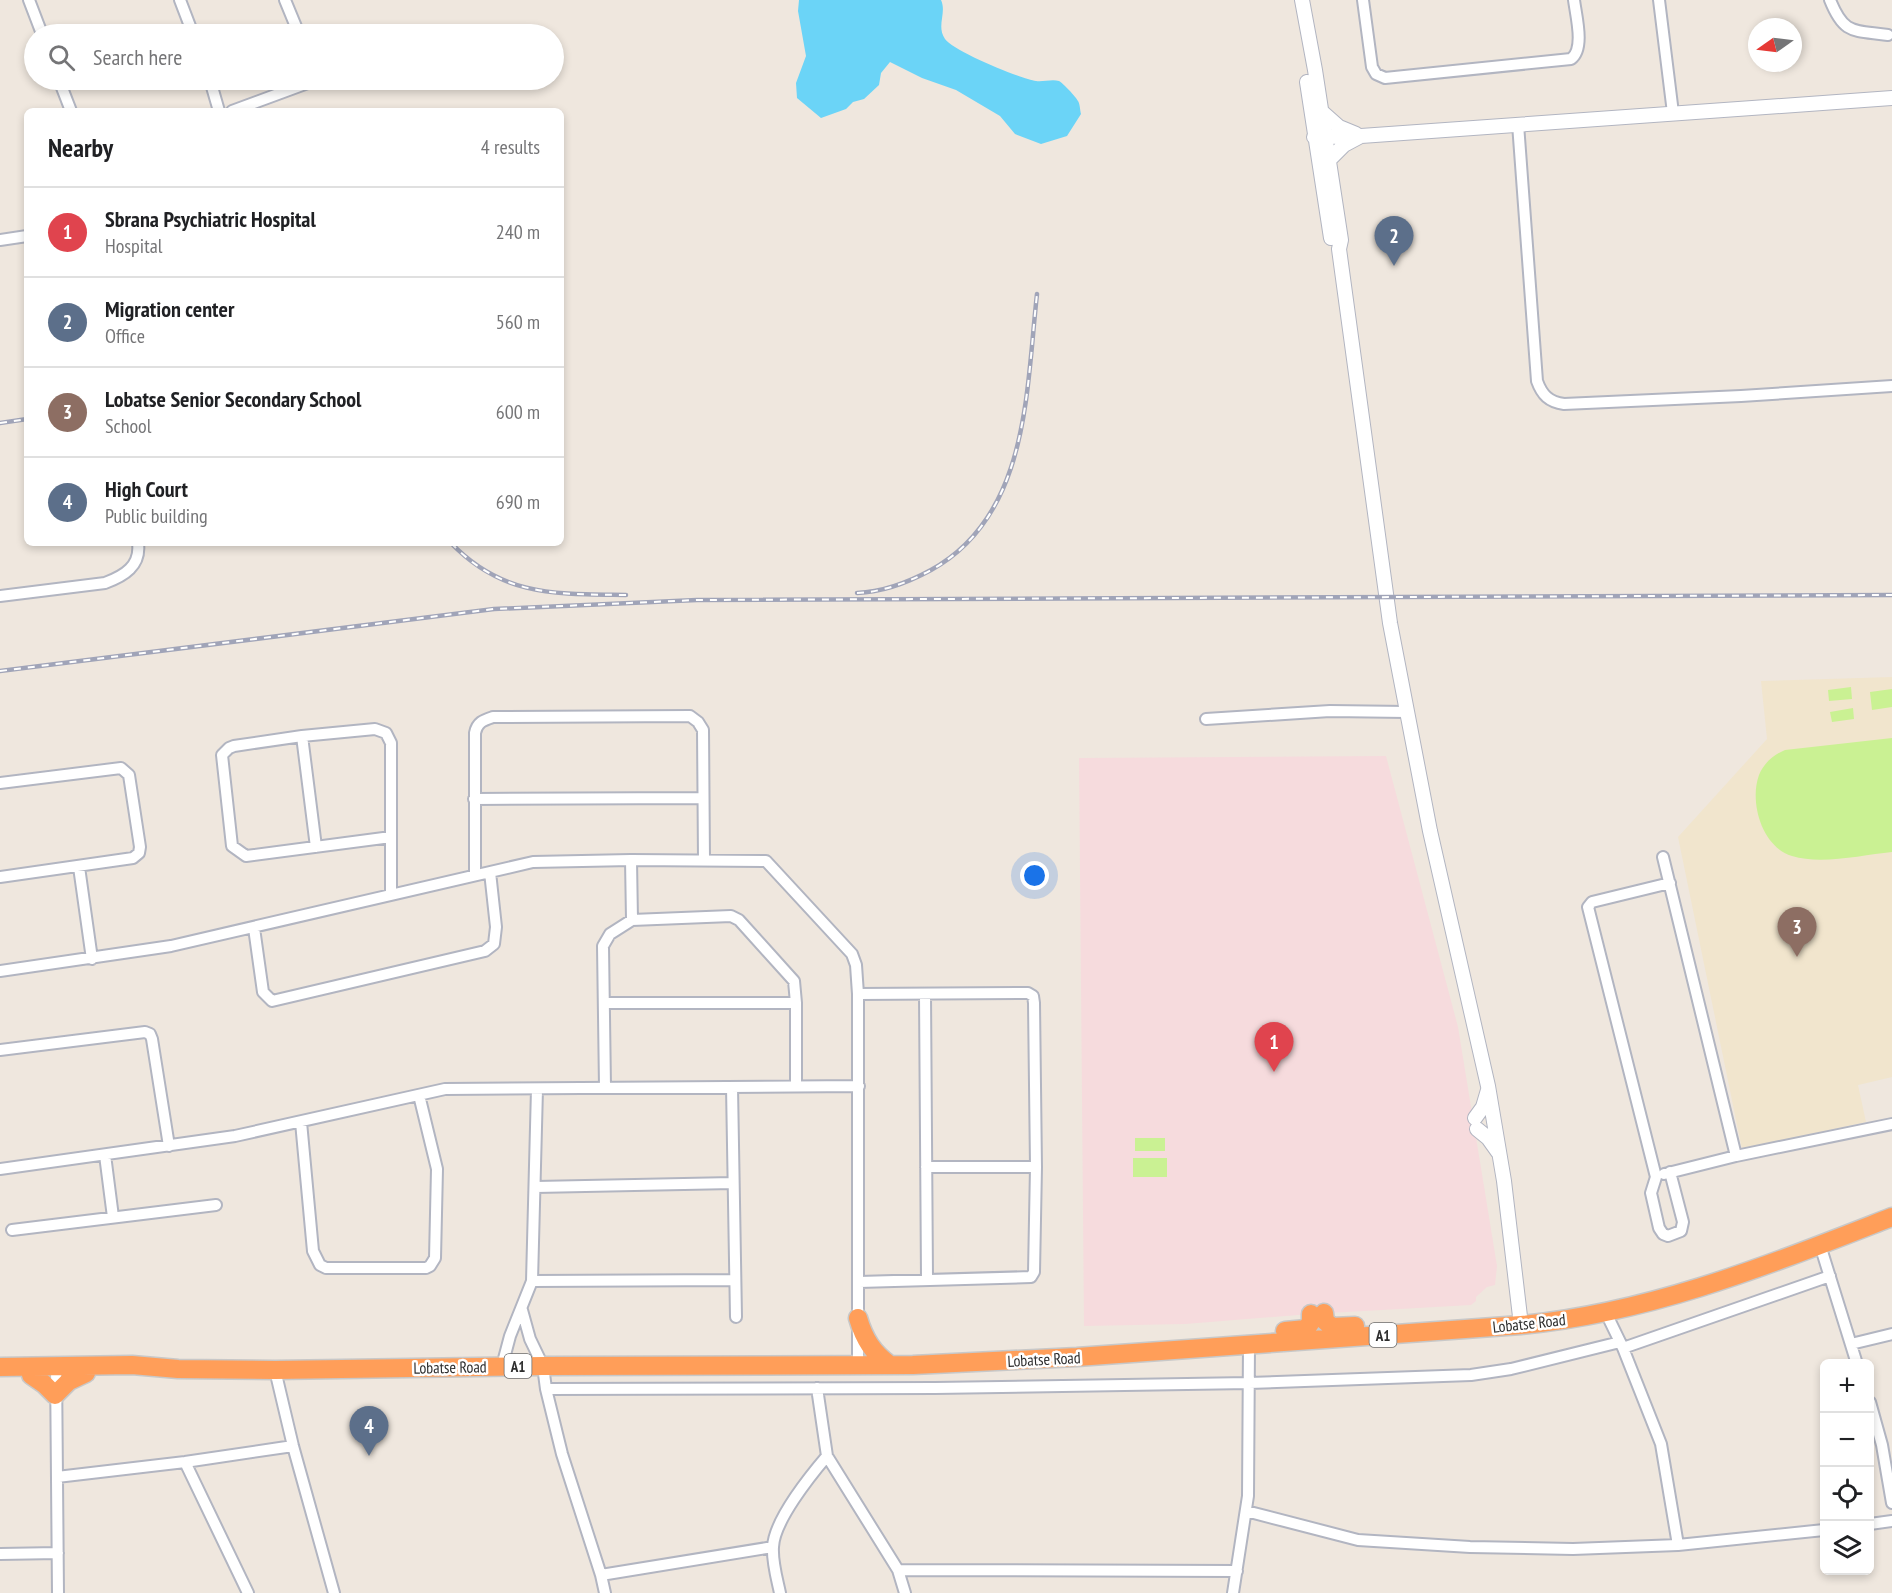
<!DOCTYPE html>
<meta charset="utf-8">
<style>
:root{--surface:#fff;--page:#f2f2f2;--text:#202124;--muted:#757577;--line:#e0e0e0;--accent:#3b63ff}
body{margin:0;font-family:"PT Sans Narrow",sans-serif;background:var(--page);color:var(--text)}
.controls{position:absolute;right:18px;bottom:18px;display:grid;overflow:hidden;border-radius:9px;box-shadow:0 3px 9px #0003}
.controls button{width:54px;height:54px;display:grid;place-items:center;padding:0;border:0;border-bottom:2px solid var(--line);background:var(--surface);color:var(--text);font:30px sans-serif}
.compass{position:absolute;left:1748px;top:18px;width:54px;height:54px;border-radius:50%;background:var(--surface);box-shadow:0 3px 9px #0003;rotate:256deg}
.you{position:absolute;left:1035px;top:876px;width:21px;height:21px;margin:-15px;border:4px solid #fff;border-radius:50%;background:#1a73e8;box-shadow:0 0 0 9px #1a73e833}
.badge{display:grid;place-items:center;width:39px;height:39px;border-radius:50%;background:var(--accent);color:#fff;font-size:20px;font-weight:700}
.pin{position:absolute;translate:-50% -50px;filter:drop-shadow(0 2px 3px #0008)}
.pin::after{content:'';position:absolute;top:32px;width:21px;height:18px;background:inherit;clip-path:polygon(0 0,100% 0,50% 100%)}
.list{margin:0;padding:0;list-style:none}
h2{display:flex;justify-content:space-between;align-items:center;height:78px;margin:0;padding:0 24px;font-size:26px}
h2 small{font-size:20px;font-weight:400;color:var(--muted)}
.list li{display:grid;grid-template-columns:39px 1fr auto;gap:18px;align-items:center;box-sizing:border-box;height:90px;padding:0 24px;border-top:2px solid var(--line)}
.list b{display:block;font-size:22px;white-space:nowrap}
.list p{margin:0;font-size:20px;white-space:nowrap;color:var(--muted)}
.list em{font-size:20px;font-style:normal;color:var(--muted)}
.icon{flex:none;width:33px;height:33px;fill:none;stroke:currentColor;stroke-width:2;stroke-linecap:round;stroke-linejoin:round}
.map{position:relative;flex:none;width:1892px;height:1593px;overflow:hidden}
.search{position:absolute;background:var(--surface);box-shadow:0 3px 9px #0003;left:24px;top:24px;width:540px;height:66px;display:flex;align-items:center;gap:15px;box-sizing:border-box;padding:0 21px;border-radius:33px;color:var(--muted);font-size:22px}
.panel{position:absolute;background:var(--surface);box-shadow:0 3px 9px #0003;left:24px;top:108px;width:540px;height:438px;border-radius:9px}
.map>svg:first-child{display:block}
.education{fill:#f1e5cd}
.medical{fill:#f6dbdd}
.pitch{fill:#caf193}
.water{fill:#6bd4f7}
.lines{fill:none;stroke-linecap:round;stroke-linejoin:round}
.street-casing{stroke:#b2b5c1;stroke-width:14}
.secondary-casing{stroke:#b2b5c1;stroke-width:16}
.highway-casing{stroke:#c8c8c8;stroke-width:21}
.street{stroke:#fff;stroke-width:10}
.secondary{stroke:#fff;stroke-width:14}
.highway{stroke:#ff9e59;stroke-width:18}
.rail-casing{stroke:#a0a4b8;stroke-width:4.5}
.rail{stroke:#fff;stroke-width:2;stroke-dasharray:7;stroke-linecap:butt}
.labels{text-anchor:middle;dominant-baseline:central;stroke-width:5;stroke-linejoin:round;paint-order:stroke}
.shield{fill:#fff;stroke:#6c6c6c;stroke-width:1.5}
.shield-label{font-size:15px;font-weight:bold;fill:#2d2d2d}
.street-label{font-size:16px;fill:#2d2d2d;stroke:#fff}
</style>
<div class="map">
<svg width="1892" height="1593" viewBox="0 0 1892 1593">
<rect width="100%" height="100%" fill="#efe7de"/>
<path class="education" d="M1892,677V1077L1858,1085L1866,1122L1742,1149L1678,837L1767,739L1761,681Z"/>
<path class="medical" d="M1386,756L1458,1027L1497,1266L1495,1285L1487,1287L1476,1297V1301L1471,1305L1311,1314L1185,1324L1084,1326L1079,758Z"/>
<path class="pitch" d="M1851,687L1852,699L1829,701L1828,690Z
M1892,689V707L1872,710L1870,692Z
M1853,708L1854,719L1832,722L1830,712Z
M1892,738V852C1862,855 1821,865 1792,856C1762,847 1749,802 1759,775C1764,763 1773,755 1785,750Z
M1135,1138H1165V1151H1135Z
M1133,1158H1167V1177H1133Z"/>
<path class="water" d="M799,0H941C947,13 936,26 945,39C953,51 1021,79 1036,81C1043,82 1052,79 1059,81C1063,83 1076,97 1078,101C1080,104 1080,110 1081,114L1067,136L1041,144L1015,134L1000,116L956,90L922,78L890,62L881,73L879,85L864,99L853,102L846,109L821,118L797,98L796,83L806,56L798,11Z"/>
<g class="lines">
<defs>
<path id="street" d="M29,0L42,34
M180,0L193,34
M285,0L299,34
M1363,0L1372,67L1376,74L1385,78L1571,59C1585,49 1576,16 1574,0
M1659,0L1673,113
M1830,0C1844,35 1853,30 1888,35
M59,80L71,111
M210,80L219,111
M232,111L316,80
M1518,124L1537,381C1542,395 1549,402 1564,404L1741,396L1892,386
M0,240L27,236
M0,596L105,583C124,576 141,566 138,543
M1206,719L1330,711L1407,712
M302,736L316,847
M0,783L121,768L129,775L140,847L139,853L133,858L0,877
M474,799L703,798
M391,837L246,856L232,846L222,755L229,748L234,746L302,736L375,729L386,733L391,743V895
M1663,857L1736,1156
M631,860L632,920
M79,867L92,959
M475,875V733C477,722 484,720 493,717L690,716L698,722L703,730L704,860
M1670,883L1592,902L1588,907L1656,1177L1651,1193L1659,1228L1663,1234L1668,1236L1681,1231L1683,1222L1670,1172
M254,928L263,992L272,1001L485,951L494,944L496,927L490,872
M0,971L171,946L533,862L631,860L766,861L852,954L856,965L858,994V1365
M858,994L1028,993L1033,996L1034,1003L1036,1167L1034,1272L1031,1277L859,1282
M925,994L927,1279
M604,1003H796
M0,1050L145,1032L150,1034L152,1039L169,1146
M605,1087L603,946L610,934L632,920L731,916L739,920L794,981L796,1003V1085
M732,1087L736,1317
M301,1122L313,1251L320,1265L326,1268H426L430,1266L435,1258L437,1169L419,1095
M105,1155L113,1217
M926,1167H1036
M0,1169L235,1136L445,1089L859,1086
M1664,1174L1736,1156L1892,1124
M536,1187L733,1183
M12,1230L216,1205
M1820,1245L1857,1364
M532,1281L735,1280
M522,1310L530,1339L543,1366L546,1389L562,1454L601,1575L605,1593
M1606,1313L1623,1348L1661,1444L1678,1545
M1851,1344L1892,1334
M1623,1348L1830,1276
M56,1365L58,1593
M502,1366L510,1336L532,1281L537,1089
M275,1370L293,1446L334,1593
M817,1388L827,1456L898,1570L905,1593
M546,1389L935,1388L1249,1383L1471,1375L1511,1369L1620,1342
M1870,1402L1882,1445L1892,1503
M185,1462L248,1593
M57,1477L185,1462L293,1446
M1246,1511L1358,1540L1470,1547L1573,1549L1678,1545L1824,1530
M1870,1524L1892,1521
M0,1554L58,1553
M898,1570L1237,1571
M601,1575L773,1547
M780,1593C777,1579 772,1562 773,1547C774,1521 810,1476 827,1456
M1233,1593L1248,1496L1249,1345"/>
<path id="secondary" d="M1302,0L1315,70L1341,240L1339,249L1390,623L1430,831L1488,1086L1504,1181L1521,1325
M1307,82L1331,238
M1321,111L1339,127L1356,134
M1314,137L1361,136L1892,98
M1329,160L1344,145L1359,137
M1475,1118L1483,1107L1488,1090
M1477,1129L1488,1138L1498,1152"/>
<path id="highway" d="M1324,1313L1325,1321L1332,1327L1355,1326
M858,1318C864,1339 873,1353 890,1365
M1285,1331L1306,1329L1311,1322V1314
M0,1367L132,1365L178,1369L275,1370L543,1366L913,1365L1077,1357L1521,1325C1651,1313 1771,1264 1892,1217
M31,1375L44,1384L55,1395L69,1381L86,1373"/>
</defs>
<use href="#street" class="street-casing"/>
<use href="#secondary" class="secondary-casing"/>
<use href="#highway" class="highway-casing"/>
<use href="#street" class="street"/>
<use href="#secondary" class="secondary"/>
<use href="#highway" class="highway"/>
<defs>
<path id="rail" d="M0,423L27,419
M451,543C503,597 556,594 626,595
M857,593C883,592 909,582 931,570C1029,516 1026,392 1037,294
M0,671L494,609L697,600L1892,595"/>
</defs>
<use href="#rail" class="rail-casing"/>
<use href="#rail" class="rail"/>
</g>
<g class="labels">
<g class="shield">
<rect x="1369.5" y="1323" width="27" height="24" rx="4.5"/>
<rect x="504.5" y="1354" width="27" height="24" rx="4.5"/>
</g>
<g class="shield-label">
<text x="1383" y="1335">A1</text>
<text x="518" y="1366">A1</text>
</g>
<g class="street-label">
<text transform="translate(1529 1323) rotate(-6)">Lobatse Road</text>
<text transform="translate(1044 1359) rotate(-3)">Lobatse Road</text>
<text transform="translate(450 1367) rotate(-1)">Lobatse Road</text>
</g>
</g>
</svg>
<div class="controls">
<button>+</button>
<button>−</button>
<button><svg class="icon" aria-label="locate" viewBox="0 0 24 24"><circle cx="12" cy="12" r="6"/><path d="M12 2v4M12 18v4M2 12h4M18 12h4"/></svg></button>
<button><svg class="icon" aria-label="layers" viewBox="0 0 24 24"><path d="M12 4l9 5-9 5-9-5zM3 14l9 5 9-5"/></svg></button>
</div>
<svg class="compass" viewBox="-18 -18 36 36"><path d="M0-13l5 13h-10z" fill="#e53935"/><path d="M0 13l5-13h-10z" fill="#757577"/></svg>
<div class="you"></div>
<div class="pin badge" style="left:1274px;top:1072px;background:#e0444e">1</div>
<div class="pin badge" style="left:1394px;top:266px;background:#5c6f8a">2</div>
<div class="pin badge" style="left:1797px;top:957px;background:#8d6e63">3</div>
<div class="pin badge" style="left:369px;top:1456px;background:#5c6f8a">4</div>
<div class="search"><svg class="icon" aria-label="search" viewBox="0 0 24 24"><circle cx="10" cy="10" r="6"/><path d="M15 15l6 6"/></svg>Search here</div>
<section class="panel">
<h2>Nearby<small>4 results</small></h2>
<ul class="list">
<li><span class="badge" style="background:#e0444e">1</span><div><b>Sbrana Psychiatric Hospital</b><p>Hospital</p></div><em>240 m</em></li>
<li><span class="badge" style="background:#5c6f8a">2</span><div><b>Migration center</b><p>Office</p></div><em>560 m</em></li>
<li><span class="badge" style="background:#8d6e63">3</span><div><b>Lobatse Senior Secondary School</b><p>School</p></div><em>600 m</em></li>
<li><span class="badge" style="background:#5c6f8a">4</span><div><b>High Court</b><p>Public building</p></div><em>690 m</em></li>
</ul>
</section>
</div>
